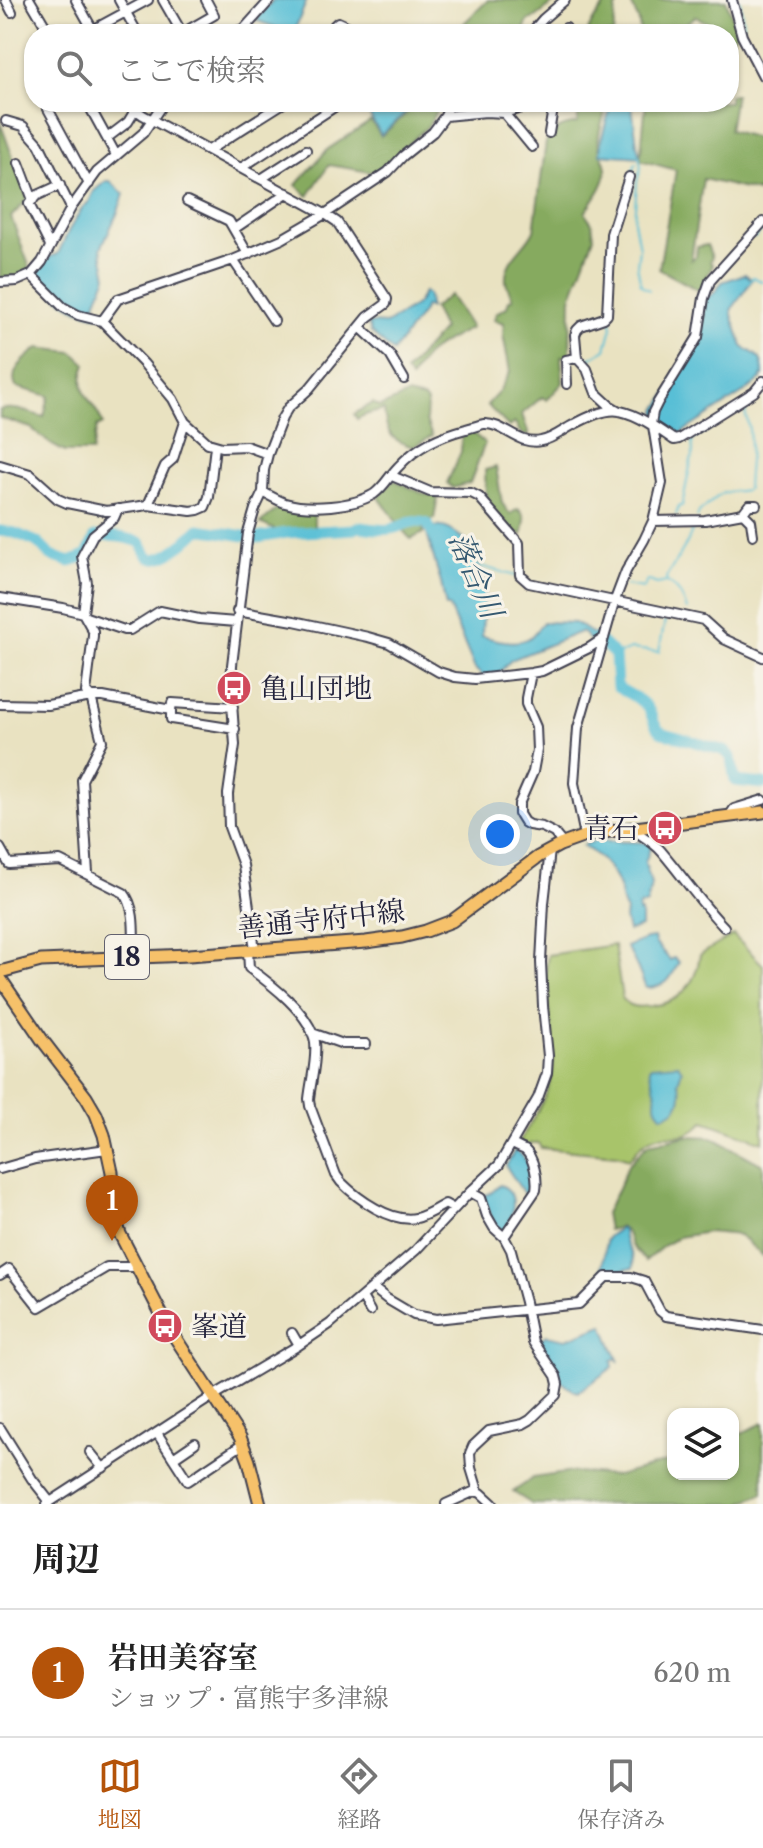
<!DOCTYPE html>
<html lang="ja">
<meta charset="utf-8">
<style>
:root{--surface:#fff;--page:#f2f2f2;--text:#222;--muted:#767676;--line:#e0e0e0;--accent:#b45309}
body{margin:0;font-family:"Libre Caslon Text","Noto Serif JP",serif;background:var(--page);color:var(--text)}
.controls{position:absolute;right:24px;bottom:24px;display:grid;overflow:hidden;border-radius:16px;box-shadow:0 2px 6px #0004}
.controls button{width:72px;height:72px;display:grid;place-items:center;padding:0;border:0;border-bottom:2px solid var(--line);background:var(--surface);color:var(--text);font:40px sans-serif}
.you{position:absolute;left:500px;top:834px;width:28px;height:28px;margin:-20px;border:6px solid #fff;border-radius:50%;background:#1a73e8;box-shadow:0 0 0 12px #1a73e833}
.badge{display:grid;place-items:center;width:52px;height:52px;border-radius:50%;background:var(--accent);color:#fff;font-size:26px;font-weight:700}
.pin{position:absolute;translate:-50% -66px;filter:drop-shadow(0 2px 4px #0008)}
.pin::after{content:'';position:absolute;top:42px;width:28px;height:24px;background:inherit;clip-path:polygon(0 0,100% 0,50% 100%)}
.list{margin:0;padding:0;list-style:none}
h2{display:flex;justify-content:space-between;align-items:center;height:104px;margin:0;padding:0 32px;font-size:34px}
h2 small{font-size:26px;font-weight:400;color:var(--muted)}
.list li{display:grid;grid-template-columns:52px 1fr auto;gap:24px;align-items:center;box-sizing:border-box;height:128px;padding:0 32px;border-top:2px solid var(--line)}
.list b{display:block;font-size:30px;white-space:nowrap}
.list p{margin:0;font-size:26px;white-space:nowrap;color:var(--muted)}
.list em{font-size:26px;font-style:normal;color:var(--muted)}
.icon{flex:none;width:44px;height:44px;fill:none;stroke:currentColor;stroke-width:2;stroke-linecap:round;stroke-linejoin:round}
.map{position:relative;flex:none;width:763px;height:1504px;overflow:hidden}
.search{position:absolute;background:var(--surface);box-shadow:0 2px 6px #0004;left:24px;right:24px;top:24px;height:88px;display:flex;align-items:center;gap:20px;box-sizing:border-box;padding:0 28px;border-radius:32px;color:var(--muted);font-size:30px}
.sheet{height:232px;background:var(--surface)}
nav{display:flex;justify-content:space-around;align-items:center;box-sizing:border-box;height:112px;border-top:2px solid var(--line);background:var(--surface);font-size:22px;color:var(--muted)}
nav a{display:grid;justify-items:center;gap:4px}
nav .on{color:var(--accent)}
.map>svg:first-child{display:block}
.green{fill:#a8c46a;stroke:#657352;stroke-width:2}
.forest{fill:#86aa5e;stroke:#54664c;stroke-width:2}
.water{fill:#58bfd6;stroke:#3d7088;stroke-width:2}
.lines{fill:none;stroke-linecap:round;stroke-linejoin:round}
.stream{stroke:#58bfd6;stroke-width:2}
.river{stroke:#58bfd6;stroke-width:11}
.minor-casing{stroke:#403f4f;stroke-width:12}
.major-casing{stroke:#403f4f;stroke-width:15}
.minor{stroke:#fff;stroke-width:8}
.major{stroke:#f6c16b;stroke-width:11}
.labels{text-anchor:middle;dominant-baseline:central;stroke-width:6;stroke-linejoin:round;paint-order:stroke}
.shield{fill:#f7f3e8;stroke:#62616f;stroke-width:2}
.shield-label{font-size:26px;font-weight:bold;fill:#22223b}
.poi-label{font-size:28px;fill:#22223b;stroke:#f7f3e8;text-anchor:start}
.street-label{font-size:28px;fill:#22223b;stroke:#f7f3e8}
.water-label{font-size:30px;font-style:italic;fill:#355971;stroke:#f7f3e8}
</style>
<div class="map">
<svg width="763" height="1504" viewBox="0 0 763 1504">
<rect width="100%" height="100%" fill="#f7f3e8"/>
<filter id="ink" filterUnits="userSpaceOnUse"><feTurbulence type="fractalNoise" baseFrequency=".0125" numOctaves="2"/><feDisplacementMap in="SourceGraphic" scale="16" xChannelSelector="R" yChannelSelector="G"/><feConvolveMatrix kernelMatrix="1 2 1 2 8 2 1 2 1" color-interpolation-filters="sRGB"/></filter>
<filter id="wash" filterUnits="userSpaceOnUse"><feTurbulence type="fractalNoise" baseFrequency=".006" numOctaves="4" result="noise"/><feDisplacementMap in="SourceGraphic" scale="32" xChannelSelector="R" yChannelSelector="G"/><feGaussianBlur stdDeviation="1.8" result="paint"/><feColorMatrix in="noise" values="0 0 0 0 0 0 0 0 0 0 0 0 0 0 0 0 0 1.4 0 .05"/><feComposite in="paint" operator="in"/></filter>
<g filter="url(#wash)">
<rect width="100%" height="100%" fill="#e9e2c1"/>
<path class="green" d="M733,935L763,965V1142L704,1121C682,1147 668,1128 648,1140C641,1144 635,1153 629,1159L617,1155L541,1148L538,1143H531L526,1147L519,1142C533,1119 550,1095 553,1068C557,1031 540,992 548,955L614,945L622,998C631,1009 638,1007 651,1006C681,1003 696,984 700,955Z"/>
<path class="forest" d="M488,0H558L536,17L528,21L522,34H472L464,23Z
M609,0H726L737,31L732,39L729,37V34H724L696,16L672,34H640L639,22L631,3H619L616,9L613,34H588V31L593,21Z
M729,95H735L729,130L763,140V173L758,192L703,179L691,260L696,256L697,247L707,245L712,257L710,262L713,265L701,288L698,290L659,269L676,170L640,160L646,102H729Z
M419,102H441L428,126L376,173L329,165L308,196L296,185L328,149L371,121L381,136Z
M581,102H608C605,115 596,134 599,147C601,156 607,163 606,172C605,186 592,201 585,213L592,223L594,237L571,298L570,355L561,357L563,383L547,400L542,397L522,414L529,435L526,436L520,432L515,423L509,427L487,405L498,393L510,372L503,334L504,323L494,320L496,313L507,307L509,300L513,299C511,293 506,286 506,281C504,259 526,248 534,230L546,142C556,128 559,126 577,123Z
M0,122L28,199L11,217L30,268C21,277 12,279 0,278Z
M450,295L471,328C444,342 424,350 411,379L405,372L443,329L433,308Z
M38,348L73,352L86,364C74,395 94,399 103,424L97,427L92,452H65L52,445L31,428L0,418V410C16,406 29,413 44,417L49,396L16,387C8,370 26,359 38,348Z
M407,395L424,399L427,403L426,421L432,436L413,447C391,440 386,434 384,410C374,413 365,413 357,419L354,414L373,403L380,407Z
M470,431L485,443L470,483L453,488L447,483L461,452L462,433Z
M496,467L502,503L510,514L518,509C528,517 525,523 522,535L509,530L486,500L485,470Z
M394,480L424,494L438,497L434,519L429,521L423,528L424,533L411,539C403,532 400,526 394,518C389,510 383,504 378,496Z
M281,506L314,510V528L277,531L260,523Z
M687,1136L712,1137L763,1165V1256L739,1235L708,1232L679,1237L666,1244L645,1261L631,1245L627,1233L620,1227L608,1230L605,1213L618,1189L628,1165L648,1144Z
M763,1423V1493L739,1504H532L513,1492L533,1478L572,1472L617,1476L673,1460V1474H733V1437Z"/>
<path class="water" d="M273,0H307L293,34L256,20Z
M362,102H417L381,135Z
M612,102H628L632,106L637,144L640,157L600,154L601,140Z
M106,181H110L124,194L117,214L101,248L107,276L95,305L101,314L99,316C68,309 56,299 37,274L49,257L58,254L69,230L83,207L89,202L94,191Z
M745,274L752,280L732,309V315L743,347C759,356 763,357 763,376H761V379L746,391L678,435L674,434L656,424L657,410L701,339L706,298L713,294L722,282Z
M424,292L428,295L429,308L425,306L422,313L393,352L371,333L368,323L386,324L416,305Z
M429,523L434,527C449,524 459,537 472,545C472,558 482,569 484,583C486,601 482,619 482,636C495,640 517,645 529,638C535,634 539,627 543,622L575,623L598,637L592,642L583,633L580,632L511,660L497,675L483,676L475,669L449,607H446L441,583L425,527Z
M596,841C614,843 634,840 652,844L645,862L651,884L647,904L639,906L638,912H641V927L628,931L625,920L626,911C620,904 622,896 619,887C612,867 598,855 582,845Z
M654,938L655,943L670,960L674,958L679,962C670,980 667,987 646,988C640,975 635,959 626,947L646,939Z
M678,1064L682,1070L678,1082C685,1097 680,1110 663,1116C651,1104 659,1103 655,1089C653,1081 650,1076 649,1068L651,1066Z
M515,1150C525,1156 536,1173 533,1185C532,1190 529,1194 526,1197L506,1166Z
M500,1185C521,1192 512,1219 504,1233L493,1222L483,1196L491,1193Z
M619,1229H622C624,1235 624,1242 627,1246C632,1254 634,1258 633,1268L606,1273L601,1270C605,1261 604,1242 608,1237C608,1236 618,1230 619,1229Z
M603,1325L619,1362L616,1358L612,1361L613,1367L578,1392C559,1386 547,1360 537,1343L540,1339L547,1335L566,1339Z"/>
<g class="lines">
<path class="stream" d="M740,0L743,26
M639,156L641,167L637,182L634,221L639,248L637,265L641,285L649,290
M632,173L636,163
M754,238L763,229
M750,280L753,277L763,282
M610,317L612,327L606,349L589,359C598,384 602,395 626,408
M676,515L679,506H682L693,451L692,440L744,407
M697,518L699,512L722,493L746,490L747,488C748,463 754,437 745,413L747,406
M480,566L516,576
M625,585L644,588L647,580L657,584L666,582
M687,610C684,598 677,588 667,582L666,578L688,541L694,525
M615,655L631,649L659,652L666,615"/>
<path class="river" d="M0,531L15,533L37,542L51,556L70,562L87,555L95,537C112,535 124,537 140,542C144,547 145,556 151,558C165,562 190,538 199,529L258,538L286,533L354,529L357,527C367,527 381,531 390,529C408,526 406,518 428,524L433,535
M597,638L615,655L617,687C628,694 639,697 647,707C654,716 651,723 661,732L725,751L731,757L735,781L763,784"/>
</g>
</g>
<g filter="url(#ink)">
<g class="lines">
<defs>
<path id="minor" d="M6,0L12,12
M30,0L50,34
M76,0L95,34
M119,0L138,34
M163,0L182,33
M732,0L742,36L763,76
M85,34L148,0
M181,34L214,15L206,0
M226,34L244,29L270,0
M325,34L338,22L351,28L354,34
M530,34L543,19L565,0
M565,34L566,28
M87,102L116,155
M131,102L136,110L143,115L325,214L337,222L387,299L386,304L368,317L309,389L288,408L282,418L268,454L264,470L263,492L255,509L248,533L232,665L231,689L235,745L228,794L229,827L243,865L255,950
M349,102L352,107
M557,102L569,104
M47,107L89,184
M504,113L543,102
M445,116L486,112L504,113L532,147
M6,121L23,126L39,144L71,208
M549,133L554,102
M107,138L128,122L140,102
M209,150L285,102
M19,163L33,200
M241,168L342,102
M261,179L306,150
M187,201L229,221L248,254
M234,229L287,193
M50,246L29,204L36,196L60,185
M233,260L274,321
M31,275L63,307L78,315L102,321L144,364L173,399L185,422L208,443L222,447L246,446L268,454
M0,282L17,281L31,275L42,262L71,208L97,172L143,133L164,102
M102,321L118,299L233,260L282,239L325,214L388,172L403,156L433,132L445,116L450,102
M360,327L390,355L404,379
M567,384L566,360L577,358
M619,411L609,405L596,393L587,369L577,358L575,335L577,330L581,326L604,318L607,315L611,234L629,177
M651,424L653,412L658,402L698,337L704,298L710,281L763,222
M0,465L30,474L58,499L67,503L106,511L148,505L191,511L198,510L205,507L209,497L215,446
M392,476L430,492L471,493L479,497L519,543L520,575L529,583L703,620L724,639L763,657
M263,492C270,496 277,500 285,503C309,510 353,507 374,494C385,486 389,476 398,467C417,446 440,436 466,429C471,428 478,425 484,424C504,423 518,446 541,441C553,439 563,430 573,425C586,418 605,408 620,411C639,415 658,429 674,440L679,439L754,392L763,381
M148,505L165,466L173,459L185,422
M743,513L751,521L753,535
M653,521L705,520L743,513L749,505H756
M0,598L63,608L83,613
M237,611L294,621L368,637L389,643L439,672L455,677L475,679L531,673L542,671L589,648L604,638
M86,617L124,630H130L160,611L199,619L236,622
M531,673L526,698V704L536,727L537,750L533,772L519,804V814L524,822L529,825L542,827L554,833L563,844
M0,704L48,705L91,697H103L171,710V719L235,729
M171,710L172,703L233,707
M730,815L734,809L763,800
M632,829C643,837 654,842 662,852C683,877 701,903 724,927
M585,836L574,783L578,728L615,600L626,571L644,540L653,521L662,483L653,426
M0,848L9,864L60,861L124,893C137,909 133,937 134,957
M88,873L82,780L102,741L91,697L86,692L93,636V631L83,613L87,583L82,556L93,535L114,518L118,509
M248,951L249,968C271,984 310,1013 315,1042C317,1061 311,1080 309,1099L310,1106L336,1175L341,1182C358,1199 391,1223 416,1218C426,1216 436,1209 445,1204L454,1209
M312,1033L343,1044H366
M0,1169L35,1159L107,1149
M470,1192L481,1198L487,1216L494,1228L504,1237L511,1250L525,1302L533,1342L556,1376L558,1384L556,1395L530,1420L523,1424L489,1431L473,1446L470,1453L471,1468L478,1491
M504,1237L536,1190C538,1179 534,1158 525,1150C524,1150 512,1144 512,1144
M0,1275L9,1269L39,1307L107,1267H136
M373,1288L387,1299L414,1315L436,1319L579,1304L606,1277H631L644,1281L660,1311L666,1316L763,1330
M362,1297L370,1311
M292,1333L299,1345
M0,1428L32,1479L50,1502
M157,1433L188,1481L243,1444
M90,1452L103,1468
M173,1458L195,1443
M47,1504L213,1396L299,1345L330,1324L416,1250L470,1192L499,1165L538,1098L547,1073L548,1056L543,1006L541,962L544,903L550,850
M446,1504L475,1491L481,1493L493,1504"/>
<path id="major" d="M0,972L41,961L189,955L366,942L402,937L426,931L452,921L538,857L560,845L585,836L611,831L763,812
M0,978L43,1041L86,1097L96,1114L104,1135L112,1172L115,1217L120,1234L167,1325L240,1437L249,1461L260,1504"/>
</defs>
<use href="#minor" class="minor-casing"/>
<use href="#major" class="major-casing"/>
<use href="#minor" class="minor"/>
<use href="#major" class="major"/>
</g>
</g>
<defs>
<symbol id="bus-disc" viewBox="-11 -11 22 22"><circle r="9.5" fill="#d1495b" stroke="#f7f3e8"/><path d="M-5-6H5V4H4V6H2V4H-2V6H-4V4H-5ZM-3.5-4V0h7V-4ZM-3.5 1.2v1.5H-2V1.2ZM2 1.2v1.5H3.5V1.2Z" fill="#fff"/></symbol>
</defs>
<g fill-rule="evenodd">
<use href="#bus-disc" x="214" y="668" width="40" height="40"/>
<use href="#bus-disc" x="645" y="808" width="40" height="40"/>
<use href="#bus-disc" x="145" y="1306" width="40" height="40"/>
</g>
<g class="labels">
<rect class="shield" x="105" y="935" width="44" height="44" rx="6"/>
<g class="shield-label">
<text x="127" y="957">18</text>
</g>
<g class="poi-label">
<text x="260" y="688">亀山団地</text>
<text x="639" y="828" text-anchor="end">青石</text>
<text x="191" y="1326">峯道</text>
</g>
<g class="street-label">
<text transform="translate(321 919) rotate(-6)">善通寺府中線</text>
</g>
<g class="water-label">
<text transform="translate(476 575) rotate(67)">落合川</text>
</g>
</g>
</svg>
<div class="controls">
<button><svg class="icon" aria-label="layers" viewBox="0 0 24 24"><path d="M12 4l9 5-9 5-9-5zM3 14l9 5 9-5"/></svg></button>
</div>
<div class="you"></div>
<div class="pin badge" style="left:112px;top:1241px">1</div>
<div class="search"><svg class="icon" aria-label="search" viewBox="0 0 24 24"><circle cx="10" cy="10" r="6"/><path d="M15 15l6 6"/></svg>ここで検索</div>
</div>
<section class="sheet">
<h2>周辺<small></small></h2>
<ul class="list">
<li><span class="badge">1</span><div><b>岩田美容室</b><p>ショップ · 富熊宇多津線</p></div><em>620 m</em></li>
</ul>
</section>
<nav>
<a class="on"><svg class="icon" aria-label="map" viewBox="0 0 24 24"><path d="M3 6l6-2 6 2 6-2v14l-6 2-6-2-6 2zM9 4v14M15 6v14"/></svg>地図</a>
<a><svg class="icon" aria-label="directions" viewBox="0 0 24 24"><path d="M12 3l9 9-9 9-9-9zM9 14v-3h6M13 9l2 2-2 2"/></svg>経路</a>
<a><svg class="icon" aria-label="saved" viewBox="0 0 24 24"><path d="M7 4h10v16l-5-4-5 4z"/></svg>保存済み</a>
</nav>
